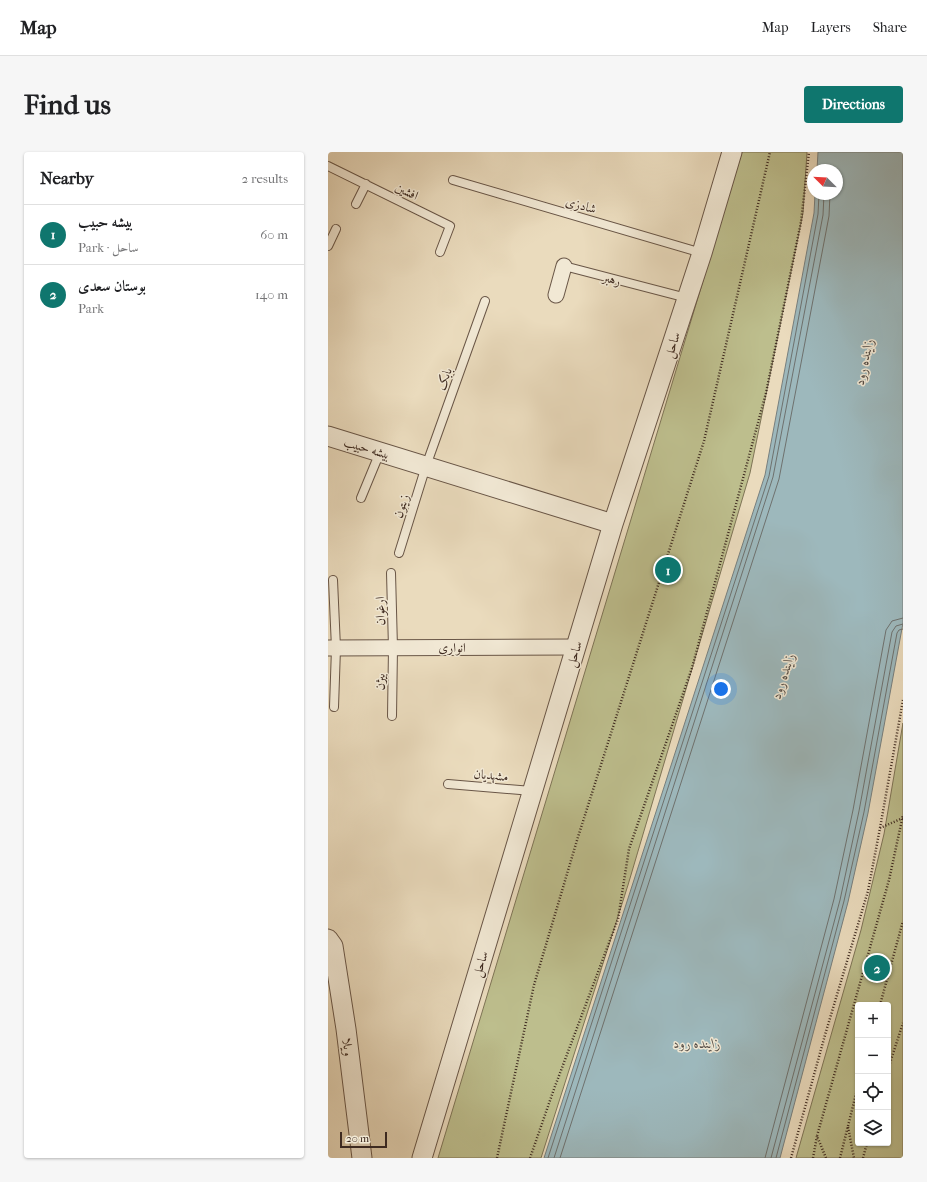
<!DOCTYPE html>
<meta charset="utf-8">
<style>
:root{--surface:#fff;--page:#f6f6f6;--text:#202124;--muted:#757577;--line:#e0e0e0;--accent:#0f766e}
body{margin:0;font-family:"IM FELL French Canon",Amiri,serif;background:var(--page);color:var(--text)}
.controls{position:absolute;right:12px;bottom:12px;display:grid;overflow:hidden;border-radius:4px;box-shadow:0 1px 3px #0004}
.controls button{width:36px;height:36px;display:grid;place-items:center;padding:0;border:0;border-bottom:1px solid var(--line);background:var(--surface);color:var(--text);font:20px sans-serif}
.compass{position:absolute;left:479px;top:12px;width:36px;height:36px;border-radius:50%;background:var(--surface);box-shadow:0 1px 3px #0004;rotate:294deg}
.scale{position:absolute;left:12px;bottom:10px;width:47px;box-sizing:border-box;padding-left:4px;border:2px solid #3e2a20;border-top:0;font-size:11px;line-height:14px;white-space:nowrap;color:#3e2a20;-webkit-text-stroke:3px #f1e8d4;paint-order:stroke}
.you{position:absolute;left:393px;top:537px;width:14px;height:14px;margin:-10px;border:3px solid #fff;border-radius:50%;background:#1a73e8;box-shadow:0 0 0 6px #1a73e833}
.badge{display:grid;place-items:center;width:26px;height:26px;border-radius:50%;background:var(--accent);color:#fff;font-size:13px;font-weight:700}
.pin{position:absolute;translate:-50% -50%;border:2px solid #fff;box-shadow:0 1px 4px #0006}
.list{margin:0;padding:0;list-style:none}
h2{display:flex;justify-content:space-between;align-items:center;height:52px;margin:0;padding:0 16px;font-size:17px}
h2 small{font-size:13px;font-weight:400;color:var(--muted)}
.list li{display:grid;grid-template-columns:26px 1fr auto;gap:12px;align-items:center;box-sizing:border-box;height:60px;padding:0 16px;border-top:1px solid var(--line)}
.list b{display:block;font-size:15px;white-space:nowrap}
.list p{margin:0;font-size:13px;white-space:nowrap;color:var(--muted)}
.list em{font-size:13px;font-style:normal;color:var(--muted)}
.icon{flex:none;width:22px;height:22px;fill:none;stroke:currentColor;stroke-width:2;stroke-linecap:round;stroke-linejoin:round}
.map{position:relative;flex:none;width:575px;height:1006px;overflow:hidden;border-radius:4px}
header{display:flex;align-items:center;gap:24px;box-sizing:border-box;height:56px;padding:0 20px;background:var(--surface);border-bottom:1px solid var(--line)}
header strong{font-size:19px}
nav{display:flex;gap:22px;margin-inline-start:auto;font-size:14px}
.intro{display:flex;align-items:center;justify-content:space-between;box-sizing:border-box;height:96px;padding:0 24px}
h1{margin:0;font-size:28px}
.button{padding:10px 18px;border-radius:4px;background:var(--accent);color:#fff;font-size:14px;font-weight:700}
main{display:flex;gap:24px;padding:0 24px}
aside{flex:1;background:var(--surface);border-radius:4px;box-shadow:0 1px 3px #0004}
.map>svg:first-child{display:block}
.green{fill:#bdbe8d;stroke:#7e7456;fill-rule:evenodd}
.water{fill:#9db8bc;stroke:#777f7e}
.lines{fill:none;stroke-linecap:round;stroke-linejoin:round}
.shore{stroke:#6e716e;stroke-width:1}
.service-casing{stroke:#695647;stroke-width:10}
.minor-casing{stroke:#695647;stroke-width:17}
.tertiary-casing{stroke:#695647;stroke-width:21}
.path{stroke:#3e2a20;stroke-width:2.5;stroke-dasharray:1 2;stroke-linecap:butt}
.service{stroke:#f1e8d4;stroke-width:8}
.minor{stroke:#f1e8d4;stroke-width:15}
.tertiary{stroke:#f1e8d4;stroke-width:19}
.labels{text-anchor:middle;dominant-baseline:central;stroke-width:3;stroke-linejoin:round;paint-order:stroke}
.street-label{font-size:13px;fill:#3e2a20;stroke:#f1e8d4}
.water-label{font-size:14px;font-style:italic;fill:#564e47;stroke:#f1e8d4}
</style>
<header>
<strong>Map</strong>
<nav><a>Map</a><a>Layers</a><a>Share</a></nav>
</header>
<div class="intro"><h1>Find us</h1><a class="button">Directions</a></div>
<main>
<aside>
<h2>Nearby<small>2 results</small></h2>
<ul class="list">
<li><span class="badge">1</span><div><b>بیشه حبیب</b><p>Park · ساحل</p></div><em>60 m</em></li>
<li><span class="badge">2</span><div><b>بوستان سعدی</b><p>Park</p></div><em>140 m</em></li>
</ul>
</aside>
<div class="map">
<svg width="575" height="1006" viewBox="0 0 575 1006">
<rect width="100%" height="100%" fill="#eadbbd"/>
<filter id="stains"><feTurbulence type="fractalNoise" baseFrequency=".005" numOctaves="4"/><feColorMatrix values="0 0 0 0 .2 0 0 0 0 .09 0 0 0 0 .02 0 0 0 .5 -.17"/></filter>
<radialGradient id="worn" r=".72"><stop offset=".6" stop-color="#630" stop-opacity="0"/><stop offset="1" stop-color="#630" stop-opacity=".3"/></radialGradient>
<path class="green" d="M414,0H479L475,61L422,321L300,733L213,1006H110Z
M575,571V1006H468L533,778L556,682ZM530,853H560V991H530Z"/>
<path class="water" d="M490,0H575V471L540,661L520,750L452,1006H216L437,323L486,61L487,42H509V18H489Z"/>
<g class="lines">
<path class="shore" d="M220,1006L441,324L490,62L491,42
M226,1006L445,325L495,63L496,42
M232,1006L451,327L501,64L502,42
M437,1006L506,747L525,658L558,478L564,469L575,466
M443,1006L512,748L531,659L564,480L568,474L575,472
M448,1006L516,749L536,660L569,481L571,478L575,477"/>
<defs>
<path id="service" d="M0,14L122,74L112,100
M125,28L374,101
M28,52L38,32
M0,94L8,77
M236,114L359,146
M33,346L52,300
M71,401L98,314L157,149
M63,421L65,496L64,564
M5,428L8,496L6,555
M120,632L204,639"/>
<path id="minor" d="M228,143L236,114
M0,496L248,495"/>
<path id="tertiary" d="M0,284L285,372
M0,787L5,794L18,877L34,1006
M94,1006L285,372L374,101L404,0"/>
</defs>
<use href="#service" class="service-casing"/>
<use href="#minor" class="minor-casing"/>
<use href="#tertiary" class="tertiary-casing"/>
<path class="path" d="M552,676L575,548
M552,853L575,769
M560,917L575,871
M520,975L526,1006
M169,1006L206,833L250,685L376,289L442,0
M202,1006L226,937L290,767L301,697L364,516L438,241L473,70L481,0
M463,1006L497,883L540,739L552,676L575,666
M485,1006L489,984
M498,1006L489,984L561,728L575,663
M512,1006L530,934
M535,1006L539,991"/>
<use href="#service" class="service"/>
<use href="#minor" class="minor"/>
<use href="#tertiary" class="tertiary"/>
</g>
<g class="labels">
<g class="street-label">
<text transform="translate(79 39) rotate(26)">افشین</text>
<text transform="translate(253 53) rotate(16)">شادزی</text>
<text transform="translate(284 127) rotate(15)">رهبر</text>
<text transform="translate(344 193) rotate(-72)">ساحل</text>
<text transform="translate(116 227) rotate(-71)">بابک</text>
<text transform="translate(39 296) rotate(17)">بیشه حبیب</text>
<text transform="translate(73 354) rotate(-72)">زیتون</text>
<text transform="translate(52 459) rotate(-91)">ارغوان</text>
<text x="124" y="495">انواری</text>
<text transform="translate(246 502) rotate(-73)">ساحل</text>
<text transform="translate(52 530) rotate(-89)">بیژن</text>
<text transform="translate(163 623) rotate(5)">مشهدیان</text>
<text transform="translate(152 812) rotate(-73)">ساحل</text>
<text transform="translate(20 895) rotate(83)">ویلا</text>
</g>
<g class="water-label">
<text transform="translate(536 210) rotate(-78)">زاینده رود</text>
<text transform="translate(455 524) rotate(-72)">زاینده رود</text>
<text x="369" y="891">زاینده رود</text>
</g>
</g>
<rect width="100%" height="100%" filter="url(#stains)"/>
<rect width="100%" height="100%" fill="url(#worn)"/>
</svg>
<div class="controls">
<button>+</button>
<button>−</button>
<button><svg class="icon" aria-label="locate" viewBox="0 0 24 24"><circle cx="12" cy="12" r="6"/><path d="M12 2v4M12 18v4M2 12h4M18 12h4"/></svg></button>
<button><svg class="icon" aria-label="layers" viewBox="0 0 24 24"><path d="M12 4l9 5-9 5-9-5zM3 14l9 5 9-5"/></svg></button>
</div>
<svg class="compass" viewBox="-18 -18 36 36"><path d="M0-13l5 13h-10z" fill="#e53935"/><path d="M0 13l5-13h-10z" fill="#757577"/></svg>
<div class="scale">20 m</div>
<div class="you"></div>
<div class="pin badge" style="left:340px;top:418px">1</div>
<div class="pin badge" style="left:549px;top:816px">2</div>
</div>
</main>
